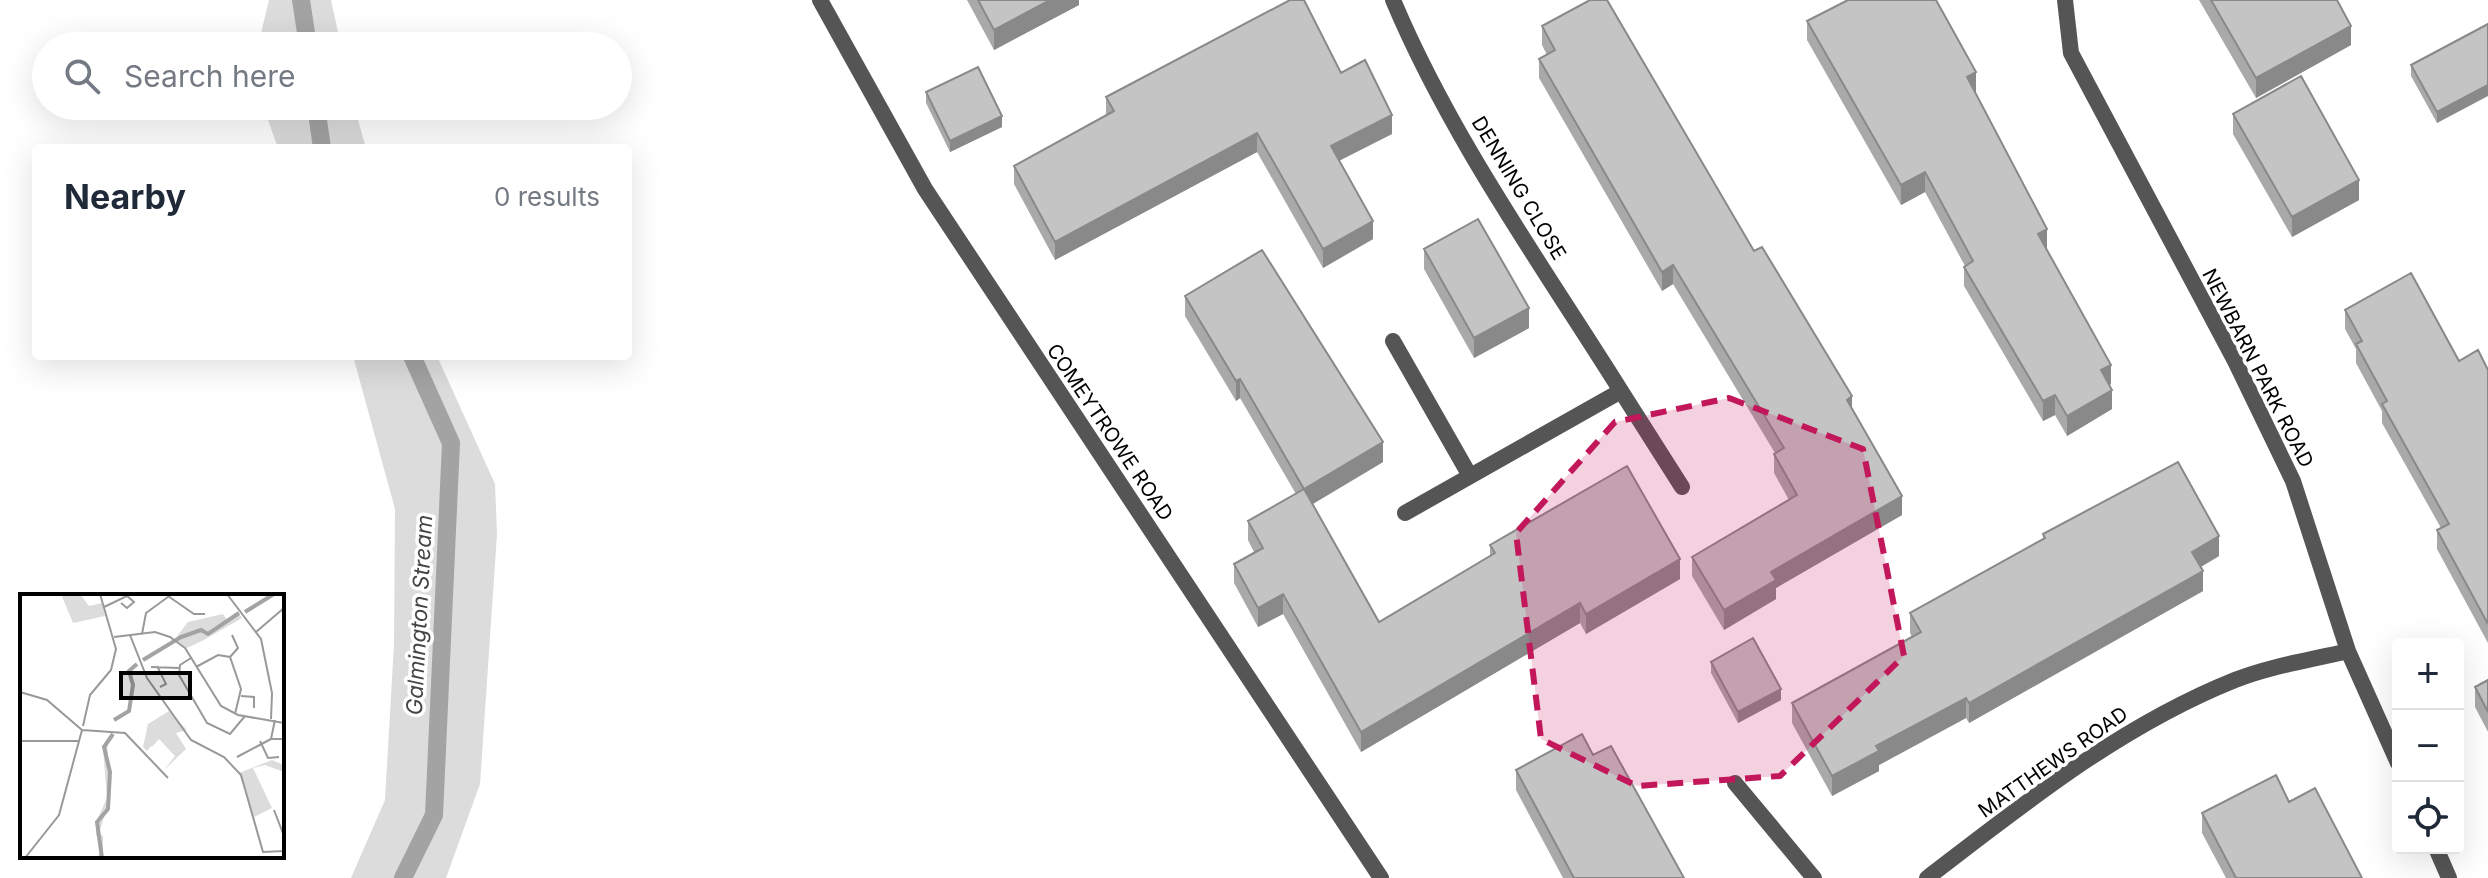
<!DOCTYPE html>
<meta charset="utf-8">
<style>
:root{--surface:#fff;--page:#f2f2f3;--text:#1f2937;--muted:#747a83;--line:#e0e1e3}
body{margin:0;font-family:Inter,sans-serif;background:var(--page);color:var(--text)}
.controls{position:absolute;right:24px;bottom:24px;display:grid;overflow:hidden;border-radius:8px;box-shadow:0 8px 32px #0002}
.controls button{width:72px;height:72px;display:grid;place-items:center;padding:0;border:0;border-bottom:2px solid var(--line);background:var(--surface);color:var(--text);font:40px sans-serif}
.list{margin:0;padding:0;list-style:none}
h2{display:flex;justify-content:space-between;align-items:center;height:104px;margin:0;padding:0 32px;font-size:34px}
h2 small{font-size:26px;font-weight:400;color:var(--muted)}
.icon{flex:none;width:44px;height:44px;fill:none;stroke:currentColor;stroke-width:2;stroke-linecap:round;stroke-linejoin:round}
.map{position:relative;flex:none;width:2488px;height:878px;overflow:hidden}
.search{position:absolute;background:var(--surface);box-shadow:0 8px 32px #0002;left:32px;top:32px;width:600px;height:88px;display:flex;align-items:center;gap:20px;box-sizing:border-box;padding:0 28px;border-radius:44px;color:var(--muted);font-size:30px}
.panel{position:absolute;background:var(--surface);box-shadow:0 8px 32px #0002;left:32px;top:144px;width:600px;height:216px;border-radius:8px}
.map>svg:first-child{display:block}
.green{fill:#dcdcdc}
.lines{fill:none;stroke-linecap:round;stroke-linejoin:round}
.stream{stroke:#a3a3a3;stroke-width:18}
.street{stroke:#555;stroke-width:16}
.wall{fill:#a9a9a9}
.shaded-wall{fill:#898989}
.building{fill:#c4c4c4;stroke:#898989;stroke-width:2}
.marked{fill:#c2185b;fill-opacity:0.2;stroke:#c2185b;stroke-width:6;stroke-dasharray:16 10;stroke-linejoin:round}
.labels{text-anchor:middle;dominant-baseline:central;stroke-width:7;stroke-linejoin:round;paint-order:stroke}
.street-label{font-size:20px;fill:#000;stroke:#fff}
.water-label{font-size:22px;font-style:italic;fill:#444;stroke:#fff}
.inset-river{fill:none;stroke:#a3a3a3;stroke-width:4}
.inset-road{fill:none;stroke:#999;stroke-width:2}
.view{fill:#000;fill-opacity:0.15;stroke:#000;stroke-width:4}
.inset-edge{fill:none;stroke:#000;stroke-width:4}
</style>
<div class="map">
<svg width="2488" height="878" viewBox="0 0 2488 878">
<rect width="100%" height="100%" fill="#fff"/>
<path class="green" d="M269,0H331L341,46H258Z
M263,106H354L366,148H278Z
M353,356H437L495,484L497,534L480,784L446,878H351L385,800L394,644L395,509Z"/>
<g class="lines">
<path class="stream" d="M301,0L308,46
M316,106L322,148
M403,878L434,815L451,443L412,356"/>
<path class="street" d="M820,0L925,189L1381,878
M1393,0C1451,138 1542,265 1621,391L1405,513
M2065,0L2071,53L2235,361L2293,481L2348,651L2398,763
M1393,341L1470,476
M1621,391L1682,487
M1735,783L1814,878
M2436,848L2449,878
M1927,878C2025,803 2120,726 2235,680C2270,666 2311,660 2348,651"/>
</g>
<path class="wall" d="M967,0H1079V5L994,50Z
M2199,0H2337L2351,45L2256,98Z
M1807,21L1976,92H1975L2047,249L2111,384L2109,385L2112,409L2067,436L2055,415L2043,421L1964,286V267L1965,266L1925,192L1901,205L1807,40Z
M2488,24L2437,123L2411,76V65Z
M1542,26L1754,251L1852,409L1902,515L1776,588V599L1724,630L1692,576V557L1789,500L1774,473V454L1775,453L1673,284L1662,291L1539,78V59L1547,55L1542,45Z
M1341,73L1392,134L1339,160L1373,239L1323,268L1257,152L1055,260L1014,184V166L1106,115V97Z
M926,92L1002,127L950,152L926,103Z
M2233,114L2359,200L2292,237L2233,134Z
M1424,249L1529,328L1474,358L1424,269Z
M1185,296L1383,462L1313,504L1379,622L1490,556V545L1680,579L1586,634L1580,623L1361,752L1283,614L1258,627L1234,583V564L1254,552L1248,540V521L1296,494L1240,398L1236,401L1185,316Z
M2345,310L2459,361L2488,370V643L2437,549V530L2441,528L2382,423V411L2356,363V349L2345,329Z
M2043,534L2219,556L2201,567L2203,591L1969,723L1966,718L1879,765V771L1832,796L1792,723V703L1912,637L1910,633V613L2043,539Z
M1711,662L1781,700L1738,723L1711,673Z
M2488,680V732L2475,707V687Z
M1593,755L1684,878H1563L1516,790V770Z
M2289,802L2362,878H2226L2202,833V813Z"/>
<path class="shaded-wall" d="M1050,0H1079V5L994,50V30Z
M2351,26V45L2256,98V78Z
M1976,72V92L1967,97V77Z
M2488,85V96L2437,123V112Z
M1392,115V134L1331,165V146Z
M1002,116V127L950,152V141Z
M1257,133V152L1055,260V242Z
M1925,172V192L1901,205V185Z
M2359,180V200L2292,237V217Z
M1373,221V239L1323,268V249Z
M2047,229V249L2038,234Z
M1673,265V284L1662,291V272Z
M1529,308V328L1474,358V338Z
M2111,365V384L2101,389V370Z
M1240,379V398L1236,401V381Z
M2112,390V409L2067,436V416Z
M2055,395V415L2043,421V401Z
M1852,396V416L1847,400Z
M1383,442V462L1304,509V489Z
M1902,496V515L1776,588V599L1724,630V610L1771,572Z
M2219,536V556L2192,572V552Z
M1680,559V579L1586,634V614Z
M2203,571V591L1969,723V703Z
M1283,594V614L1258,627V608Z
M1580,603V623L1361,752V732Z
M1781,689V700L1738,723V712Z
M1966,698V718L1879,765V771L1832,796V776L1876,746Z"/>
<path class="building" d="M978,0H1050L994,30Z
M1290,0H1304L1341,73L1365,60L1392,115L1331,146L1373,221L1323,249L1257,133L1055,242L1014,166L1114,111L1106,97Z
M1590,0H1607L1754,251L1762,247L1852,396L1847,400L1902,496L1771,572L1776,580L1724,610L1692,557L1797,495L1774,454L1784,448L1673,265L1662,272L1539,59L1555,50L1542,26Z
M1848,0H1936L1976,72L1967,77L2047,229L2038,234L2111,365L2101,370L2112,390L2067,416L2055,395L2043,401L1964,267L1973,261L1925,172L1901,185L1807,21Z
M2211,0H2337L2351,26L2256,78Z
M2488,24V85L2437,112L2411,65Z
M978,67L1002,116L950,141L926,92Z
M2301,76L2359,180L2292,217L2233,114Z
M1478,219L1529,308L1474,338L1424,249Z
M1262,250L1383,442L1304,489L1240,379L1236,381L1185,296Z
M2411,273L2459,361L2478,350L2488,370V624L2437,530L2449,524L2382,404L2387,401L2356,344L2362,341L2345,310Z
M2178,462L2219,536L2192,552L2203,571L1969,703L1966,698L1876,746L1879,751L1832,776L1792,703L1921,632L1910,613L2045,538L2043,534Z
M1627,466L1680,559L1586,614L1580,603L1361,732L1283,594L1258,608L1234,564L1263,548L1248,521L1304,489L1379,622L1495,553L1490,545Z
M1753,638L1781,689L1738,712L1711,662Z
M2488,680V712L2475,687Z
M1582,734L1593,755L1611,746L1684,878H1574L1516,770Z
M2276,775L2289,802L2315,788L2362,878H2236L2202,813Z"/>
<path class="marked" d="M1729,398L1863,449L1904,656L1780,776L1637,786L1541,739L1516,533L1615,422Z"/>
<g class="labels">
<g class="street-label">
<text transform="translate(1519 188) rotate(59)">DENNING CLOSE</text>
<text transform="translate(2258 368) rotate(63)">NEWBARN PARK ROAD</text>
<text transform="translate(1110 432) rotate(56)">COMEYTROWE ROAD</text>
<text transform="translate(2053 762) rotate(-35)">MATTHEWS ROAD</text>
</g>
<g class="water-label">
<text transform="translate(419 615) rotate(-87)">Galmington Stream</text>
</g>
</g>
<g transform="translate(20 594)">
<rect width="264" height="264" fill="#fff"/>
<path d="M41,0H60L69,12L82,9L85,22L53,29ZM218,18L222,24L182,47L167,54L155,45L168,28L203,20L207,26ZM149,117L167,136L156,139L166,155L144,176L155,162L139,145L132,153L141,163L131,152L127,157L123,153L128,130ZM87,145L90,205L79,239L83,242V264H78L81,246L76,241V228L87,204L83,154ZM252,166L264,171V178L245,171L233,174L252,214L234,223L219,179Z" fill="#dcdcdc"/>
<path class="inset-river" d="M225,18L254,0M123,66L161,43L181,36L188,40L219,19M94,126L109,117L113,91L109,77L117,70M82,264L77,228L88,215L90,178L84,153L93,140"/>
<path class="inset-road" d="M207,0L241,45L252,99L251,125M148,2L174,20H185M84,13L107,2L114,8L107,14L101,9M236,38L264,14M122,40L126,19L152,0M110,41L127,84L171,146L204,163L221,181L243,258L264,257M94,43L135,38L150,43L165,54L201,112L218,121L264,129M210,63L218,54L212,41M171,64L160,71L159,81L187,129L210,140L225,122M137,72L146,90L140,93M131,73L159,74M176,73L198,61L210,63L221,95L215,120M0,98L27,106L62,136L105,139L148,184M221,102L234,103V114M255,126L251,145H264M63,132L70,101L91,76L96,55L80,0M0,147H59M240,147L248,164L259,163M217,163L251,145M254,216L264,242M5,264L39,221L62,136"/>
<path class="view" d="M101,79H170V104H101Z"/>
<rect width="264" height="264" class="inset-edge"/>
</g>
</svg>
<div class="controls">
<button>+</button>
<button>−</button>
<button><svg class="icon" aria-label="locate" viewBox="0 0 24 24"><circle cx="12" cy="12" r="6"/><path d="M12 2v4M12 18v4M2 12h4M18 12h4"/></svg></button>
</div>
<div class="search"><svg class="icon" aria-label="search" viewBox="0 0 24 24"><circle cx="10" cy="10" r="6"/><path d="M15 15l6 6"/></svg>Search here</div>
<section class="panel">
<h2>Nearby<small>0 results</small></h2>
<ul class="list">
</ul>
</section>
</div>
